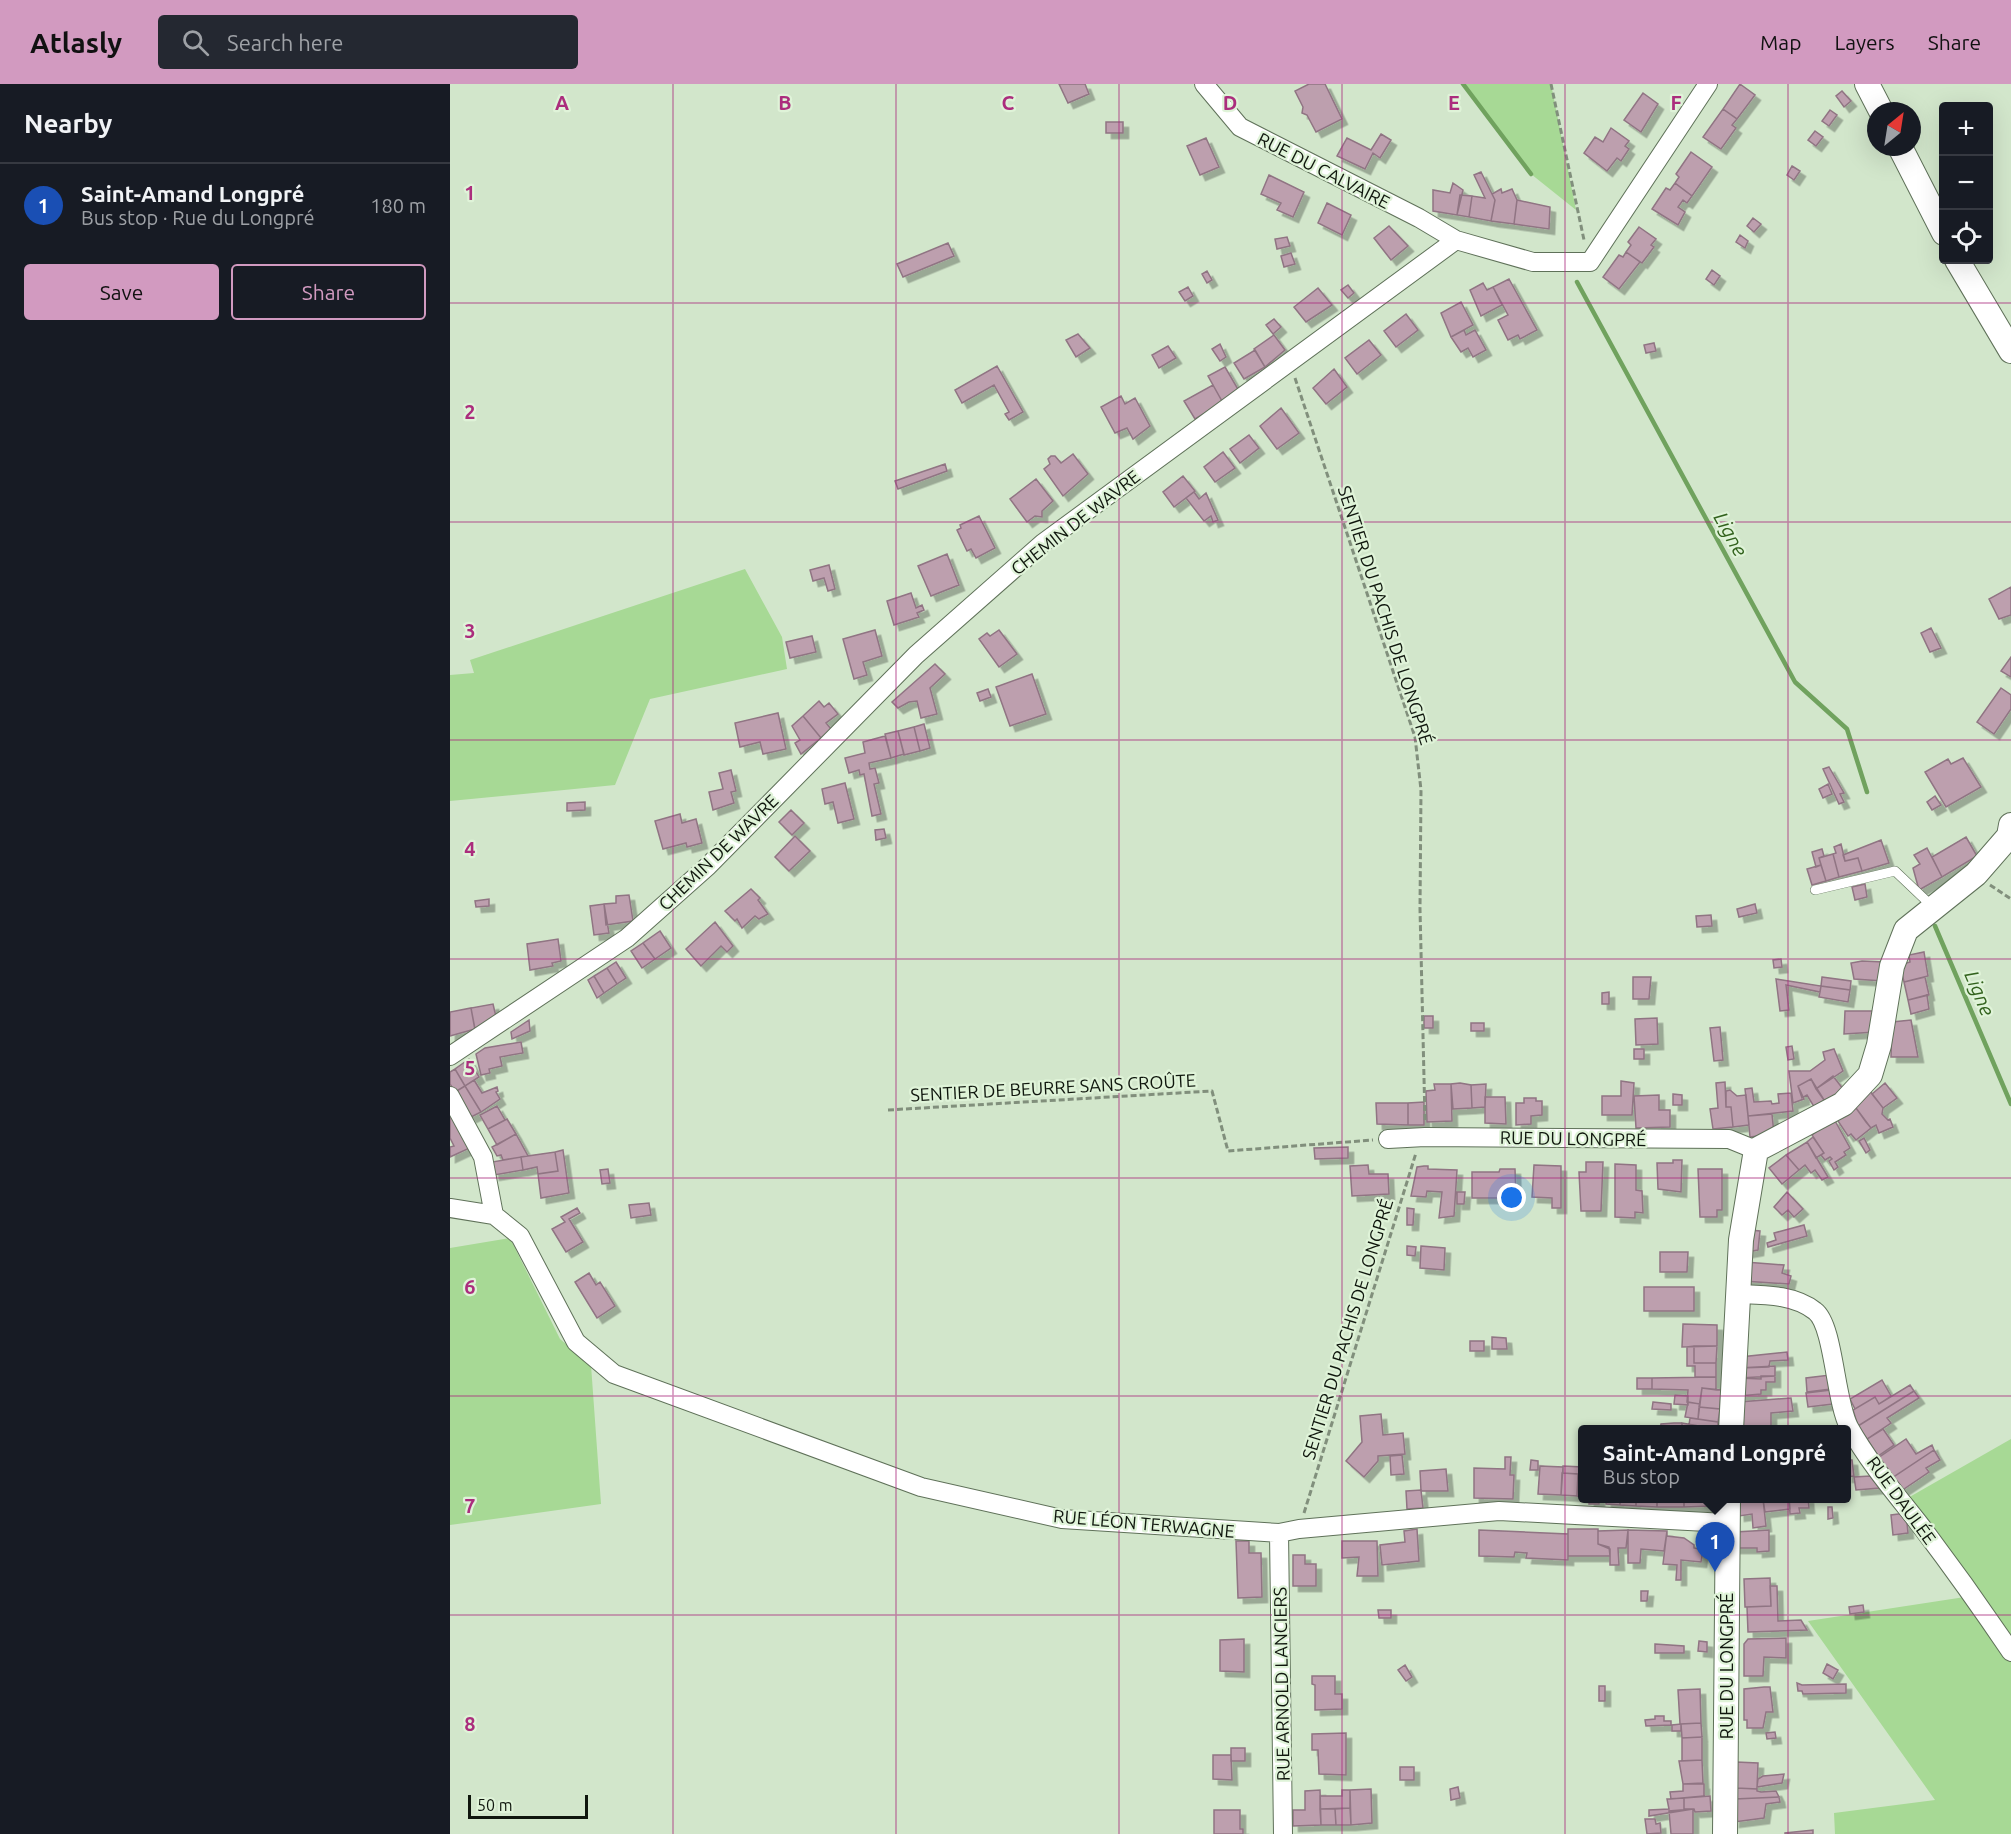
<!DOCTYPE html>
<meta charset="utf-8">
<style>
:root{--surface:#171b24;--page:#242831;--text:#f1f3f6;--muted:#9ea1a6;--line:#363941;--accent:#d29ac0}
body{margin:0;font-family:Ubuntu,sans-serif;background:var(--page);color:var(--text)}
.controls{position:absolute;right:18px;top:18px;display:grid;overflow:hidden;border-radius:6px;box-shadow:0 6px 24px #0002}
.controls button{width:54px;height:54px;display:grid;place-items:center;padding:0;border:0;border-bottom:2px solid var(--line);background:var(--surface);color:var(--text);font:30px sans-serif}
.compass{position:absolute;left:1417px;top:18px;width:54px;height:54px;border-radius:50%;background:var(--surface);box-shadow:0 6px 24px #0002;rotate:30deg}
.scale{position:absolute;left:18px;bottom:15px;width:120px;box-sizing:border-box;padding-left:6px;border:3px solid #0f160d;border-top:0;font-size:16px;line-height:21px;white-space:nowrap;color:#0f160d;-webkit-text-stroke:4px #dff3d8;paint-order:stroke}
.you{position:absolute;left:1062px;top:1114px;width:21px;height:21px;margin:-15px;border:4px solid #fff;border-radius:50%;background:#1a73e8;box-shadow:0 0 0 9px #1a73e833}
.badge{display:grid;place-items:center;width:39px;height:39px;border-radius:50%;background:var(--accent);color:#fff;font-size:20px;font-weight:700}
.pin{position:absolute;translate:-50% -50px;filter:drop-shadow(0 2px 3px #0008)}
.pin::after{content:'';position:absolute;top:32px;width:21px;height:18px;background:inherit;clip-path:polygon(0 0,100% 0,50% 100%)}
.popup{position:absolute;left:1128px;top:1341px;width:273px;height:78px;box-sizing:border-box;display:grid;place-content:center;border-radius:6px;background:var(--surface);filter:drop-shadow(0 2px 4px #0005);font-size:20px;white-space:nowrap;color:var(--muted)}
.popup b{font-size:22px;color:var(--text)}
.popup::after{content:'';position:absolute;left:50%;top:100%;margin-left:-12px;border:12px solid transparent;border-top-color:var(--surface)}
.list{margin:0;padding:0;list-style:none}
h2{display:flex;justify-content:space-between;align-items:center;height:78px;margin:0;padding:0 24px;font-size:26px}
h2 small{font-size:20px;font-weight:400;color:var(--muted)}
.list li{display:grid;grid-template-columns:39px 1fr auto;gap:18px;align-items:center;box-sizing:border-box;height:84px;padding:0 24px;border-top:2px solid var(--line)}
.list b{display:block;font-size:22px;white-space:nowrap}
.list p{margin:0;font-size:20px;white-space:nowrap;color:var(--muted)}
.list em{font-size:20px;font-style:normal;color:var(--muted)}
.actions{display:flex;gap:12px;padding:18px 24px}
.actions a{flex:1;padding:14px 0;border:2px solid var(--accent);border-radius:6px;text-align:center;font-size:21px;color:var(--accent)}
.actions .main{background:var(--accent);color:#111}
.icon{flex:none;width:33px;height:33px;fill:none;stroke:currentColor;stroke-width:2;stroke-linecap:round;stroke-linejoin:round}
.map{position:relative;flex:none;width:1561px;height:1750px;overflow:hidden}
header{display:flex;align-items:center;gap:36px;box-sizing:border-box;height:84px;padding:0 30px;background:var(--accent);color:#111}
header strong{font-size:28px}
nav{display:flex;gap:33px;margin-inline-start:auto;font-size:21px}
.search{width:420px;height:54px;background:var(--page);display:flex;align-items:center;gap:15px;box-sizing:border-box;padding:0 21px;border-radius:6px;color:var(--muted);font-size:22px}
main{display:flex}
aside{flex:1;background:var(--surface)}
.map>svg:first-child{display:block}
.green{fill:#a7d995}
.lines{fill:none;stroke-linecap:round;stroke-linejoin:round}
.stream{stroke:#70a25e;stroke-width:4.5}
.building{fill:#bd9fae;stroke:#907483;stroke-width:1.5;filter:url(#shadow)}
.lane-casing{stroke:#5f7159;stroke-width:10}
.street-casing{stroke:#5f7159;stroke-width:20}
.secondary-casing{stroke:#5f7159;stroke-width:26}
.path{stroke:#818f7c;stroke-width:3;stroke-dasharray:6 3;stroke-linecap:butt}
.lane{stroke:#fff;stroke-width:9}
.street{stroke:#fff;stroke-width:18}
.secondary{stroke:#fff;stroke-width:24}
.grid{fill:none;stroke:#ab2d7d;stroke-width:1.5;stroke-opacity:0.55}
.labels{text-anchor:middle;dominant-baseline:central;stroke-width:4.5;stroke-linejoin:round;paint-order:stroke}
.street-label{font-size:18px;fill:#0f160d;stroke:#dff3d8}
.water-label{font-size:20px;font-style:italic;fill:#32621d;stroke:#dff3d8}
.grid-label{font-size:20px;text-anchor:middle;font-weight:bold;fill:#ab2d7d;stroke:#dff3d8;stroke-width:4.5;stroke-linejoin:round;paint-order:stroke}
</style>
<header>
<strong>Atlasly</strong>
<div class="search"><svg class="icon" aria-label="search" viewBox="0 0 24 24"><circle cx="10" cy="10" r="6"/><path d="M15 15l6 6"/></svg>Search here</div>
<nav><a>Map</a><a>Layers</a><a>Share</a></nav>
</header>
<main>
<aside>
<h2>Nearby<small></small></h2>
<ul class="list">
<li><span class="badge" style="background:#1a4fb4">1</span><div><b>Saint-Amand Longpré</b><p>Bus stop · Rue du Longpré</p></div><em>180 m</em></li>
</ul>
<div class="actions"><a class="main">Save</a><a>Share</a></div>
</aside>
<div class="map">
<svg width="1561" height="1750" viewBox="0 0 1561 1750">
<defs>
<filter id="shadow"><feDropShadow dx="5.5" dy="5.5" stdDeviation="0" flood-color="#0004"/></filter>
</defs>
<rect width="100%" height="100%" fill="#d2e6cb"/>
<path class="green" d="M1013,0H1101L1126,126L1081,90Z
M295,485L332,553L337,585L200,615L165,701L0,717V591L24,589L20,576Z
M60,1154L110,1255L141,1281L151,1420L0,1441V1164Z
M1561,1355V1750H1385L1384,1729L1485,1716L1358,1537L1528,1511L1456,1415Z"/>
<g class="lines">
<path class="stream" d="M1013,0L1081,90
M1127,198L1345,598L1397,645L1417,708
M1485,842L1561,1020"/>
</g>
<path class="building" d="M609,0H635L639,10L618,19Z
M859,0H875L892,35L866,48L857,31L852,29L853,23L845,7Z
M1290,0L1305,11L1287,35L1273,25Z
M1392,7L1401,17L1394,23L1386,12Z
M1193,9L1208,20L1191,48L1174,36Z
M1273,25L1287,35L1282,41L1286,44L1271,65L1253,53Z
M1380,26L1387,31L1379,42L1372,37Z
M656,38H673V49H656Z
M1161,44L1179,57L1175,62L1179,65L1171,77L1167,74L1157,87L1134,69L1145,53L1153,58Z
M1365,47L1373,53L1366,62L1358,56Z
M931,50L941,56L930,74L923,69L915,85L887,72L897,54L921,66Z
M756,54L769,83L750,91L737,62Z
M1241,68L1262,83L1242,112L1225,99L1229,93L1226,90Z
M1342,82L1350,87L1344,96L1337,91Z
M1031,88L1045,116L1041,137L1019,133L1022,112L1035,114L1024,91Z
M819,91L854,108L843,133L827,126L831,119L811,110Z
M1003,99L1013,106L1007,131L983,127V106L1000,109Z
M1225,99L1242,112L1237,119L1233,116L1228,123L1235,128L1228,141L1202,125L1216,104L1220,106Z
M1051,105L1052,109L1062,105L1067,116L1064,140L1041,137L1045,116L1042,110Z
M1010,111L1022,112L1019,133L1007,131Z
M1067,116L1100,123L1099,145L1064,140Z
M877,119L901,131L892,151L868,139Z
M1303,134L1311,140L1304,148L1297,142Z
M939,142L958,162L941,176L924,154Z
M1189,143L1206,155L1201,161L1204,163L1192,179L1176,168L1181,161L1178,158Z
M1290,151L1298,157L1295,164L1286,158Z
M837,153L840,162L827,165L825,155Z
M498,159L504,172L453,193L447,180Z
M1176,168L1190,178L1169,205L1153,193L1169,171L1173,173Z
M841,169L845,180L834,183L831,172Z
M1262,186L1270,192L1264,201L1256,195Z
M757,187L762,196L757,199L752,190Z
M1059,195L1087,246L1070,255L1068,251L1058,256L1048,236L1058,231L1043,203Z
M1033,199L1037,206L1043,203L1052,221L1031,232L1020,206Z
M898,201L904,209L898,214L891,206Z
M738,203L743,212L735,217L729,208Z
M868,204L882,221L856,238L844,223Z
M1011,218L1023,241L1001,253L991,229Z
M956,230L968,246L946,263L934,247Z
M824,235L831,243L823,250L816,241Z
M1014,246L1016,251L1025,246L1036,266L1023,273L1018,264L1011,268L1001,253Z
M628,250L640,264L626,273L616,256Z
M824,251L835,266L815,283L804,265Z
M919,256L931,271L907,290L895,274Z
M1204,259L1206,267L1196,269L1194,261Z
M770,260L776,273L770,277L762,265Z
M718,262L726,274L709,284L702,271Z
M805,266L815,283L794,295L784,279Z
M547,282L573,328L559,336L555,330L559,328L544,301L512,319L505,306Z
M775,283L789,307L773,319L758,292Z
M884,285L897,303L876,320L863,304Z
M763,301L773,319L745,335L734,317Z
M671,312L675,320L685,314L700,342L683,355L677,344L665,349L651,323Z
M831,324L849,349L827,365L810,342Z
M799,351L809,364L790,379L780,365Z
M773,368L785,384L765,398L754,383Z
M623,370L638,390L613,412L594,385L600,380L598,375L601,372H605L611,379Z
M495,380L497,387L448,405L445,397Z
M733,392L745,407L724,423L713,408Z
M586,395L603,417L592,427V433L585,432L577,438L560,415Z
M744,408L749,415L756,409L768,436L763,438L761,432L754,437L736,414Z
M529,432L545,464L526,474L521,465L517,467L507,446L511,444L510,441Z
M497,470L509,501L481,512L468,482Z
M379,481L385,505L378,507L374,494L363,497L360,486Z
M1561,503V531L1549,535L1539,515Z
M461,509L466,524L472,521L474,526L467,529L469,533L444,541L437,517Z
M1481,544L1491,564L1480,568L1471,549Z
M425,546L432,572L413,578L417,591L404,595L393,555Z
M549,546L567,570L549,583L529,555L537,549L540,552Z
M362,552L366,568L340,574L336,558Z
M1561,573V593L1551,587Z
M485,580L495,590L480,604L487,630L471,634L467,617L459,618L448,624L442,618Z
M582,590L596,630L560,642L546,603Z
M1551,604L1561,611V625L1544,650L1527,638Z
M538,605L541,613L530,617L527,609Z
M369,617L374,623L379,619L388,630L376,639L381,645L371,654L353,632Z
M328,629L336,665L313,670L310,658L290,663L285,639Z
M353,632L371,654L351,670L345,659L350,656L342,642Z
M474,640L480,664L470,667L464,643Z
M464,643L470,667L454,671L448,647Z
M448,647L454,670L441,674L435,650Z
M435,652L441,674L419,679L420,685L425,684L429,699L424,700L431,730L422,732L414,690L410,691L409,686L399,689L395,674L415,669L413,658Z
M1513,674L1531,703L1496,723L1475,688L1498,675L1501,680Z
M1379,683L1394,709L1390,710L1394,718L1389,720L1373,685Z
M281,686L286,707L281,708L284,719L263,726L259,708L273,705L269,689Z
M395,699L404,735L388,739L383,718L375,720L372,705Z
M1378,700L1382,710L1373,714L1369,705Z
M1485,712L1491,721L1482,726L1477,718Z
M135,718V726L117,727V719Z
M341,726L354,739L342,751L329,738Z
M230,730L232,739L246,735L252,759L237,763L236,759L213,765L205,737Z
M434,745L436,754L426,756L425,746Z
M345,752L360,767L339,787L325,773Z
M1516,753L1527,772L1492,793L1482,773Z
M1431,756L1439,779L1412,787L1408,774L1395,777L1393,771Z
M1391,760L1395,777L1408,774L1412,787L1389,793L1383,770L1386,769L1384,763Z
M1477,764L1492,793L1469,806L1463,784L1470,780L1464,771Z
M1372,765L1374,772L1369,774L1371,781L1366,783L1362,768Z
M1383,770L1389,793L1376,797L1369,774Z
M1371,781L1376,797L1362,801L1357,785Z
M1415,800L1417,813L1405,816L1402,803Z
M301,805L310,814L308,816L318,830L309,835L305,832L292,844L287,835L285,837L275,827Z
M179,811L183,837L156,841L154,820L166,819V812Z
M39,815V822L26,823L25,817Z
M154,820L159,849L144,851L140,822Z
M1305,820L1307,829L1289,833L1287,825Z
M1261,831L1262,842L1247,843L1246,832Z
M265,838L283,862L277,868L271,862L251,882L236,865Z
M210,847L221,864L205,875L193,859Z
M108,855L111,877L102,879L103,882L80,886L77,860Z
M193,859L205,875L192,884L181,867Z
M1474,868L1478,892L1454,898L1450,881L1460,878L1459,871Z
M1331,875L1332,883L1324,884L1323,876Z
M1412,877L1434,878L1433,897L1404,895L1401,879Z
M166,878L176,894L167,900L157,884Z
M157,884L167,900L154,909L144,892Z
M144,892L154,909L147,914L138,896Z
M1183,893H1201L1199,915H1183Z
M1372,893L1401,897L1400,906L1371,902Z
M1475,893L1479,911L1458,916L1454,898Z
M1326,895L1371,902L1370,908L1336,901L1339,926L1330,927Z
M1371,902L1400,906L1398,918L1369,913Z
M1159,908V920H1152V909Z
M1477,911L1479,925L1461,930L1458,916Z
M43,920L47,937L25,946L21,924Z
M21,924L25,945L0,952V928Z
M1395,927H1425L1426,948L1394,950Z
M974,932H983V944H974Z
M1207,934L1208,960L1186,961L1185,935Z
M79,936L80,947L62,955L61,948Z
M1461,936L1468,973H1441L1442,938Z
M1021,939H1034V947H1021Z
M1270,943L1273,976L1264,977L1260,944Z
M71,958L73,969L50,973L52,982L39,985L40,989L31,991L26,970L35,964Z
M1342,962L1344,975L1338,976L1336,963Z
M1184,965H1194V975H1184Z
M1384,965L1393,987L1366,1005L1361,995L1348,1002L1354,1015L1343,1019L1339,987H1360L1375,976L1373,968Z
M19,975L29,993L15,1002L5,985Z
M5,985L15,1002L5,1008L0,1000V988Z
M1383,992L1393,1005L1376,1019L1366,1005Z
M1361,995L1376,1019L1366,1026L1357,1011L1352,1014L1348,1002Z
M24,996L32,1009L47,1003L48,1007L46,1008L50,1015L31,1028L15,1002Z
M1171,997L1184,999L1182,1031H1152V1012H1171Z
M1275,998L1276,1023H1281L1283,1043L1263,1045L1260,1025L1268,1024L1266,999Z
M1010,999L1021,1001L1022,1024L1003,1025L1001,1000Z
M1435,999L1447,1014L1433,1024L1422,1010Z
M984,1000H1001L1002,1037L977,1038L976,1007L985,1006Z
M1036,1000L1035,1023L1022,1024L1021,1001Z
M15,1002L31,1028L21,1033L5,1008Z
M1302,1004L1304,1018L1321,1017L1322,1020L1329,1019L1328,1010L1341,1009L1343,1027L1298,1032L1295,1005Z
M1280,1006L1287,1012L1296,1011L1299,1041L1283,1043L1281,1023H1276V1007Z
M1420,1007L1433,1024L1432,1030L1438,1036L1440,1035L1443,1043L1429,1049L1426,1041L1421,1044L1416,1038L1403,1020Z
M1223,1010L1232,1011V1021H1223Z
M1209,1011V1026H1220V1043L1186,1044L1184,1012Z
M1035,1013H1055L1056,1040L1035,1039Z
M1074,1014H1086V1017H1092V1031L1081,1032V1040L1066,1041V1019H1074Z
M974,1018V1041H958V1019Z
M926,1019H958V1041L927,1040Z
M1403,1020L1421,1044L1406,1056L1401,1050L1398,1052L1386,1034Z
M47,1022L55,1036L38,1045L30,1031Z
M9,1029L24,1062L0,1073V1063L4,1062L0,1054V1033Z
M1322,1030L1324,1050L1300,1053L1298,1032Z
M57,1035L66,1050L47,1061L38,1045Z
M1384,1035L1400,1064L1394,1068L1396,1071L1385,1078L1388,1083L1384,1086L1379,1077L1382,1075L1380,1073L1375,1076L1371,1071L1374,1069L1362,1051Z
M66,1050L78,1072L53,1076L51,1071L47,1072L42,1063Z
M1363,1053L1374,1069L1366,1074L1357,1058Z
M1414,1054L1420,1066L1416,1069L1409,1057Z
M1357,1058L1378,1093L1372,1096L1365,1086L1361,1089L1355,1081L1349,1086L1336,1071Z
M898,1063V1074L865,1075L864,1064Z
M113,1066L119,1109L91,1114L88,1090L108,1087L105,1068Z
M105,1068L108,1087L88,1090L87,1083L73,1086L71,1073Z
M1336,1071L1349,1086L1332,1100L1319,1084Z
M71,1073L73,1086L44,1091L42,1078Z
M1223,1076H1232L1231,1108L1208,1105L1207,1079H1223Z
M1136,1078H1153L1151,1127H1131L1129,1088H1136Z
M1165,1080L1186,1081V1106L1192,1107L1193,1129L1185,1128V1134L1165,1133Z
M918,1081L919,1090H938L939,1110L902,1112L900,1082Z
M1084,1081L1111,1082V1124H1102V1114L1082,1113Z
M974,1082H978V1085L1007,1086L1004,1132L989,1134L992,1108L977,1107L976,1113L961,1112L967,1083Z
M158,1085L160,1099L152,1100L150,1086Z
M1050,1085H1065L1066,1114H1022V1088H1049Z
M1248,1085H1272V1126H1267V1133H1250Z
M1007,1108H1015L1014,1120H1007Z
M1337,1108L1353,1125L1344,1133L1338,1126L1332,1131L1324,1123Z
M199,1119L201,1131L181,1134L179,1121Z
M127,1124L130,1129L119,1135L133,1158L116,1168L102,1145L115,1138L111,1133Z
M957,1124L964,1125L963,1141H957Z
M1354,1141L1357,1152L1318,1163L1317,1159L1326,1156L1324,1149Z
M1300,1146L1310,1147L1308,1166L1297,1168Z
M957,1162L966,1163L965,1172L957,1171Z
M971,1162L995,1164L994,1186L970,1184Z
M1210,1168H1238L1237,1188H1210Z
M1295,1178L1334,1181L1332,1189L1341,1192L1339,1200L1293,1197Z
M139,1189L146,1201L150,1198L165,1222L147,1234L125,1198Z
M1194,1203H1244V1227H1194Z
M1233,1240L1267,1241V1262L1232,1263Z
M1042,1253L1056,1254L1057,1265H1042Z
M1020,1257H1034V1267H1020Z
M1244,1262V1279H1266V1293H1245V1282H1237V1263Z
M1244,1262H1267L1266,1279H1244Z
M1337,1268L1338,1276L1320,1277L1319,1283L1289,1284L1290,1273Z
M1325,1282V1292L1289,1294V1284Z
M1380,1291L1381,1305L1357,1308L1356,1294Z
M1311,1292H1325V1298H1316V1306H1311V1310L1289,1312V1294L1311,1295Z
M1266,1293V1306L1252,1304L1250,1320L1237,1318L1238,1306L1202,1305V1294Z
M1187,1294H1202V1305H1187Z
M1432,1296L1441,1312L1429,1320L1425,1313L1405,1325L1400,1315Z
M1460,1301L1464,1307L1408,1342L1403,1326L1425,1313L1429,1320Z
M1252,1304L1271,1306L1270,1325L1249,1323Z
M1381,1306L1383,1320L1358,1323L1356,1309Z
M1464,1307L1469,1314L1437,1334L1441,1339L1417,1355L1408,1342Z
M1225,1311L1238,1312V1321L1224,1320Z
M1341,1314L1343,1327L1321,1329V1346H1289V1318Z
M1203,1318L1221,1320V1326L1202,1325Z
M1238,1318L1250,1320L1248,1335L1235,1333Z
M1249,1323L1270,1325L1268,1338L1248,1335Z
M931,1330L933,1351L953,1349L955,1370L928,1372V1377L914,1393L896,1377L912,1358L910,1332Z
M1240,1334L1268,1338V1346H1254L1255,1343L1239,1341Z
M1224,1339H1232V1346H1210L1211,1340Z
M1232,1339L1255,1343L1254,1346H1232Z
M1433,1345L1444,1361L1428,1372L1417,1355Z
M1456,1355L1466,1370L1482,1361L1484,1366L1442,1394L1428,1374Z
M1484,1366L1490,1376L1476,1384L1479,1388L1451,1407L1442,1394Z
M952,1371L954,1390L941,1391L940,1372Z
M1055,1373H1061L1060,1391H1064L1063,1415L1024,1414V1384L1055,1385Z
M1081,1376L1088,1377V1386H1080Z
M1397,1376H1402L1404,1392L1397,1393Z
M1090,1382L1113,1383L1111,1411L1088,1410Z
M1113,1382L1133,1383V1413L1127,1412L1128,1390L1113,1389Z
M996,1385L998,1407H971L970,1387Z
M1112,1389L1128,1390L1127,1412L1111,1411Z
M1420,1392L1430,1404L1406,1406L1404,1393Z
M956,1407L971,1406L973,1424L957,1425Z
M1139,1414H1149V1420H1139Z
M1156,1414H1170V1421L1156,1420Z
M1170,1414H1186V1422L1170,1421Z
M1186,1414H1207V1423L1186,1422Z
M1207,1414H1234V1423H1207Z
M1234,1414H1266L1262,1422L1234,1423Z
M1339,1414H1358L1359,1424H1349L1350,1429L1340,1430Z
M1339,1414L1340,1425L1315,1428L1313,1415Z
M1313,1415L1316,1442L1303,1444L1302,1430L1289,1432L1288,1418Z
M1378,1423H1382L1383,1434L1378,1435Z
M1456,1429L1458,1449L1443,1451L1441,1431Z
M967,1445L969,1477L932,1481L930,1461L955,1458L954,1447Z
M1118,1445H1148V1460L1159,1463L1160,1472H1118Z
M1029,1446L1118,1450V1476L1076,1474L1077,1469L1065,1468L1064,1473L1029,1472Z
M1178,1446L1217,1447L1214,1467L1191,1465L1190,1479H1178Z
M1178,1446L1176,1464H1168L1169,1481H1160V1465L1148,1460V1447Z
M1319,1446V1467L1307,1468V1464H1285V1448Z
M1217,1447V1452L1234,1454L1244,1461V1464L1253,1466L1251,1478L1231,1476V1496H1226L1227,1481L1213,1480Z
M786,1457H799V1469H811L812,1513L788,1514Z
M892,1457H927L928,1492H907L909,1473L892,1474Z
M843,1471H855V1480H866V1502H843Z
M1320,1494L1321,1522L1295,1523L1294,1495Z
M1320,1502H1327L1328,1537L1351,1536L1357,1546L1298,1548L1297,1523L1321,1522Z
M1191,1507H1198L1197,1517H1191Z
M1413,1521L1414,1528L1400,1530L1399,1523Z
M928,1526H941V1534H929Z
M1336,1554V1574L1314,1573L1313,1592H1294V1560L1298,1555Z
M794,1555V1588L770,1587V1556Z
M1249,1557L1257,1558V1568L1248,1567Z
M1205,1560L1234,1562V1569H1205Z
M1377,1580L1388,1586L1383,1595L1373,1589Z
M955,1581L962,1593L956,1597L948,1586Z
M862,1592H885V1610H892V1625L865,1626V1601L862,1600Z
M1347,1599L1352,1601L1396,1600V1609L1353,1610L1352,1607H1348Z
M1149,1602H1155V1617H1149Z
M1314,1603H1320L1323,1628H1316L1313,1644H1297V1636H1294V1605Z
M1250,1605L1251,1639L1230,1640L1228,1606Z
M1205,1632H1214V1637H1221V1641L1196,1642L1195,1636L1205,1635Z
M1251,1639L1252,1653L1232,1654L1231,1640Z
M1231,1640V1647H1222V1641Z
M1325,1648L1326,1654L1317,1655L1316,1649Z
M896,1649V1691L869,1690L868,1666H862V1650Z
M1252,1653V1676L1232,1677V1654Z
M781,1664H795V1677H781Z
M763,1671H781L782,1696L763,1695Z
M1252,1676L1253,1699L1233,1700L1229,1677Z
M1286,1678L1308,1679L1307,1705L1286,1704Z
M950,1683H964V1696H950Z
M1334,1690L1332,1699L1307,1703L1308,1695L1313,1692Z
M1233,1700H1254V1712L1221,1715L1220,1708L1233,1707Z
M1008,1703L1010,1714L1001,1716L1000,1705Z
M1286,1704L1307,1705V1707L1311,1708L1326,1707L1329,1713L1285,1715Z
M921,1705L922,1739L901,1741L900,1706Z
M870,1706L871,1741L843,1742V1726H855V1707Z
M892,1706H900V1724L870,1725V1712H892Z
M1260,1712L1261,1727L1245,1728L1244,1725H1234V1714Z
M1329,1713L1330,1718L1316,1720L1314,1734L1284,1738L1285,1715Z
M1234,1714V1725H1243L1199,1732V1726L1219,1725L1217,1715Z
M900,1724L901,1741H886L885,1725Z
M870,1725H885L886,1741H871Z
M1243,1725V1750H1221L1219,1727Z
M764,1726H790V1745H793V1750H764Z
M1195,1735H1205L1206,1740L1210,1739L1211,1749L1197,1750Z
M1363,1746V1750H1335V1749Z"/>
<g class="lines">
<defs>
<path id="lane" d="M1365,806L1445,787L1484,824"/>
<path id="street" d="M754,0L790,43L969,134L1006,156
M0,972L177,854L258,782L466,571L593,459L1006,156L1083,178H1140L1258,0
M0,1012L33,1073L44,1131
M938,1055L975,1053L1279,1055L1306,1066
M0,1124L44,1131L70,1152L126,1258L164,1290L471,1403L612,1435L829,1449L849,1445L1049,1427L1276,1439
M1287,1210C1313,1211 1343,1210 1365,1227C1384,1241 1385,1317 1399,1343C1419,1379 1446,1410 1471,1442C1502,1483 1532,1525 1561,1568
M829,1449L833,1750"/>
<path id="secondary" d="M1417,0L1431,27
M1450,63L1494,149
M1507,176L1561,267
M1281,1346L1291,1156L1306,1066L1393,1020L1420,991L1429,961L1442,882L1456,846L1526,790L1559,752L1561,741
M1275,1750L1278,1414"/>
</defs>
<use href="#lane" class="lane-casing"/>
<use href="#street" class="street-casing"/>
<use href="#secondary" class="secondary-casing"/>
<path class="path" d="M1101,0L1134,156
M845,294L965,653L971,706L970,825L975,1036
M1540,801L1561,815
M438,1026L762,1007L778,1067L923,1056
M854,1429L966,1069"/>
<use href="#lane" class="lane"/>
<use href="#street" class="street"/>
<use href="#secondary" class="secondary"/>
</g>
<path class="grid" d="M223,0V1750M446,0V1750M669,0V1750M892,0V1750M1115,0V1750M1338,0V1750M0,219H1561M0,438H1561M0,656H1561M0,875H1561M0,1094H1561M0,1312H1561M0,1531H1561"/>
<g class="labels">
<g class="street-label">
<text transform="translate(874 86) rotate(27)">RUE DU CALVAIRE</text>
<text transform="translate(625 438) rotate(-38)">CHEMIN DE WAVRE</text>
<text transform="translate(936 531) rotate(72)">SENTIER DU PACHIS DE LONGPRÉ</text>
<text transform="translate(268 768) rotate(-44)">CHEMIN DE WAVRE</text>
<text transform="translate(603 1003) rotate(-3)">SENTIER DE BEURRE SANS CROÛTE</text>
<text transform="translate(1123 1054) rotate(1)">RUE DU LONGPRÉ</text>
<text transform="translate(897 1245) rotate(-73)">SENTIER DU PACHIS DE LONGPRÉ</text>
<text transform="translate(1452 1416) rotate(54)">RUE DAULÉE</text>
<text transform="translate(694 1439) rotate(5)">RUE LÉON TERWAGNE</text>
<text transform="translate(1276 1582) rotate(-90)">RUE DU LONGPRÉ</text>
<text transform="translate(831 1600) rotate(-91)">RUE ARNOLD LANCIERS</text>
</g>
<g class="water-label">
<text transform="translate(1281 450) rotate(61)">Ligne</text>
<text transform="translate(1530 909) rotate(67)">Ligne</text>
</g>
</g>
<g class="grid-label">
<text x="112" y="26">A</text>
<text x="335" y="26">B</text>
<text x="558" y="26">C</text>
<text x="780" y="26">D</text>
<text x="1004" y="26">E</text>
<text x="1226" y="26">F</text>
<text x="20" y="116">1</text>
<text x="20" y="335">2</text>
<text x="20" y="554">3</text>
<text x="20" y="772">4</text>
<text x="20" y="991">5</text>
<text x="20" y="1210">6</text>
<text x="20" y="1429">7</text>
<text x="20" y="1647">8</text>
</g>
</svg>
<div class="controls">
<button>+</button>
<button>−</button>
<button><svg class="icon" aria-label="locate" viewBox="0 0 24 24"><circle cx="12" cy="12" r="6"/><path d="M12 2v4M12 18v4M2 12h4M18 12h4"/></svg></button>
</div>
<svg class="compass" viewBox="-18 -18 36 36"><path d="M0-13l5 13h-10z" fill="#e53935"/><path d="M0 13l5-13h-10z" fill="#9ea1a6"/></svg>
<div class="scale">50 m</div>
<div class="you"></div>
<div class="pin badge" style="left:1265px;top:1488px;background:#1a4fb4">1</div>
<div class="popup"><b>Saint-Amand Longpré</b>Bus stop</div>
</div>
</main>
